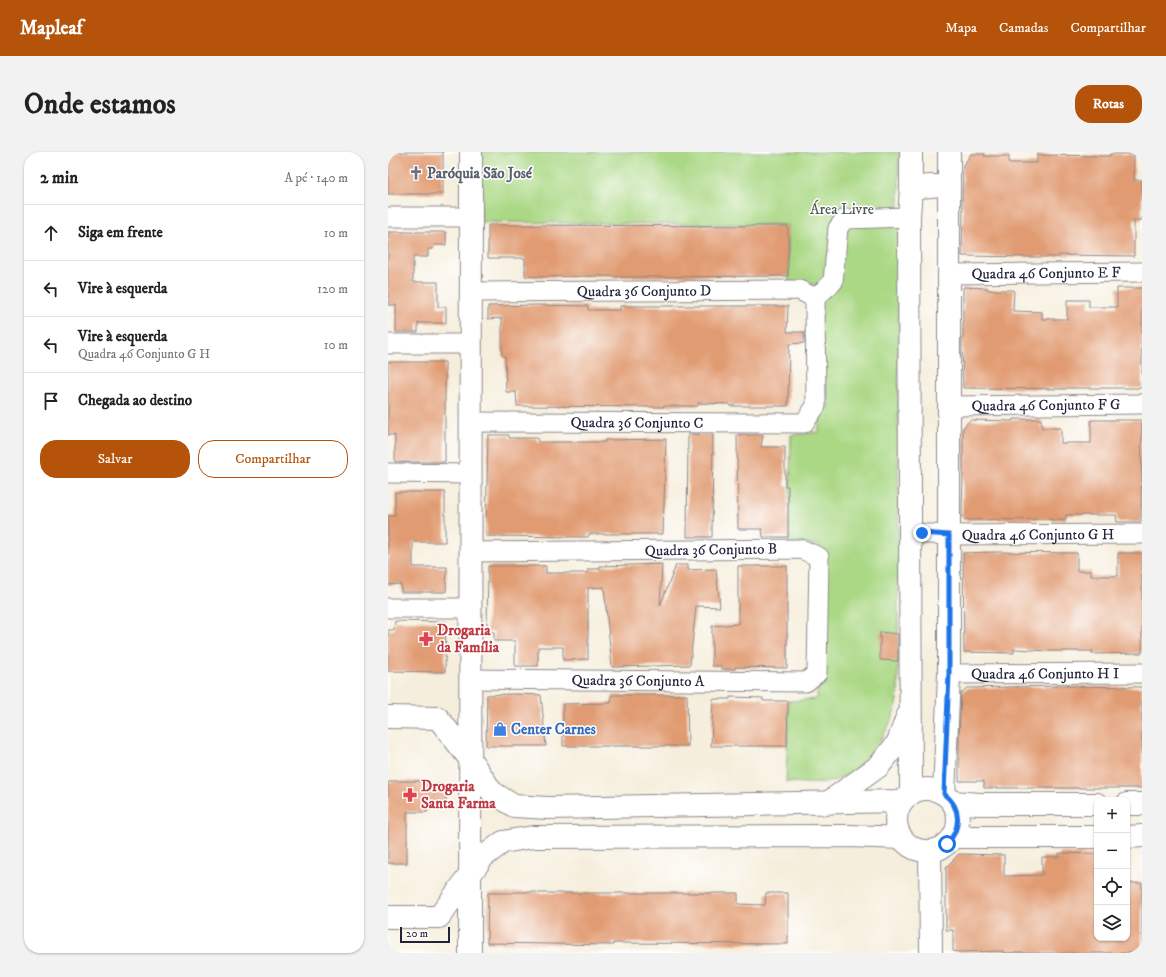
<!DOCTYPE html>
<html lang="pt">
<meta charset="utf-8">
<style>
:root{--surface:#fff;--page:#f2f2f2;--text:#222;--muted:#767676;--line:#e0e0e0;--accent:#b45309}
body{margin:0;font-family:"IM FELL DW Pica",serif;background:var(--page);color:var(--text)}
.controls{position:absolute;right:12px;bottom:12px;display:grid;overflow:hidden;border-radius:8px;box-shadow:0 1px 3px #0004}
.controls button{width:36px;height:36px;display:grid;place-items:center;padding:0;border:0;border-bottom:1px solid var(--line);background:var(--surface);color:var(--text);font:20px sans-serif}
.scale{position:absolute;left:12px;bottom:10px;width:50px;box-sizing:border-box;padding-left:4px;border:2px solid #22223b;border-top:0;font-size:11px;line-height:14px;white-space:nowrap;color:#22223b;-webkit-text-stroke:3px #fff;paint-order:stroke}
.stop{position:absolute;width:12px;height:12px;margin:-9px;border:3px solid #1a73e8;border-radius:50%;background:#fff}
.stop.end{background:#1a73e8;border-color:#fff;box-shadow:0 1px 4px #0008}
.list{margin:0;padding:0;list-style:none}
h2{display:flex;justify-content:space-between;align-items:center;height:52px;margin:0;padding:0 16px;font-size:17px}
h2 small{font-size:13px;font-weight:400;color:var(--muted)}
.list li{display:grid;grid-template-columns:26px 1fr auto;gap:12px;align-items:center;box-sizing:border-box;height:56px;padding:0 16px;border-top:1px solid var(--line)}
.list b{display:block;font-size:15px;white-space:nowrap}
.list p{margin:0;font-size:13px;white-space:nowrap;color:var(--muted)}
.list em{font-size:13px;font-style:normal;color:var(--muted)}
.actions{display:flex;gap:8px;padding:12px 16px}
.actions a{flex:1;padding:9px 0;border:1px solid var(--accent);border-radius:16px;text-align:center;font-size:14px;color:var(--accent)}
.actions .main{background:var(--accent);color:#fff}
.icon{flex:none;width:22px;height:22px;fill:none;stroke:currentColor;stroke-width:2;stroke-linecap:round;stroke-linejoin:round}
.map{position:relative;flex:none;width:754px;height:801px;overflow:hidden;border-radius:16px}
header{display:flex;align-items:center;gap:24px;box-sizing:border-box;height:56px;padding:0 20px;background:var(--accent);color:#fff}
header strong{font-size:19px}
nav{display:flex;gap:22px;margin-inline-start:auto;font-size:14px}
.intro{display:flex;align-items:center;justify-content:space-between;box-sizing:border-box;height:96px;padding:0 24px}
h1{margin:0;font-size:28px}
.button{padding:10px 18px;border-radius:16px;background:var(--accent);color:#fff;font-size:14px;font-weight:700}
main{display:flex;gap:24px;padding:0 24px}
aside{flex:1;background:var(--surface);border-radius:16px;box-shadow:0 1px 3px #0004}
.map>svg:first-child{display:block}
.green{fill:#abd885;stroke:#667d60}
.building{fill:#e19b72}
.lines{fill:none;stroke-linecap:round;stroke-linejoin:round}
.minor-casing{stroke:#8c888c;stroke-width:21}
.tertiary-casing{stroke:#8c888c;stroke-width:24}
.minor{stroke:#fff;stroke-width:19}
.tertiary{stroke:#fff;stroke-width:22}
.route{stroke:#1a73e8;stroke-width:5}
.labels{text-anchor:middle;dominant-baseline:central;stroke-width:3;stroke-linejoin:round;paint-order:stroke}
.worship-label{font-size:15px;font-weight:bold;fill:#5b616d;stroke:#fff;text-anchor:start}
.park-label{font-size:15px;fill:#4b5951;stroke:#fff}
.street-label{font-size:15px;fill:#22223b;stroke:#fff}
.health-label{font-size:15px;font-weight:bold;fill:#be3a42;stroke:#fff;text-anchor:start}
.shop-label{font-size:15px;font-weight:bold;fill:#366cbe;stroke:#fff;text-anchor:start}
</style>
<header>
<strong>Mapleaf</strong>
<nav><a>Mapa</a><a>Camadas</a><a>Compartilhar</a></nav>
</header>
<div class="intro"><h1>Onde estamos</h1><a class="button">Rotas</a></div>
<main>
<aside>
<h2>2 min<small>A pé · 140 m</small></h2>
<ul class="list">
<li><svg class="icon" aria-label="ahead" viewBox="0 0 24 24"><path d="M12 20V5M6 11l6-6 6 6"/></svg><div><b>Siga em frente</b></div><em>10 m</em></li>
<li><svg class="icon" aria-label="left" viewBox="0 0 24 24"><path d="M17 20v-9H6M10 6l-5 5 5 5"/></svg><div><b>Vire à esquerda</b></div><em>120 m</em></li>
<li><svg class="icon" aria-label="left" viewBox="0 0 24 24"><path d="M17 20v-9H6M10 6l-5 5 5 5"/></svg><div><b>Vire à esquerda</b><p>Quadra 46 Conjunto G H</p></div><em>10 m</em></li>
<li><svg class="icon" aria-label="arrive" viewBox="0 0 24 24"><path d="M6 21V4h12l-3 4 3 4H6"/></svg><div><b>Chegada ao destino</b></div></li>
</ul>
<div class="actions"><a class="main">Salvar</a><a>Compartilhar</a></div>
</aside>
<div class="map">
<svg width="754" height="801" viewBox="0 0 754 801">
<rect width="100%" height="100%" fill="#fff"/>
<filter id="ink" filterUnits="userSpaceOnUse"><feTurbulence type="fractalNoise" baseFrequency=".025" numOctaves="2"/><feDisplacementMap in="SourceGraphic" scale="8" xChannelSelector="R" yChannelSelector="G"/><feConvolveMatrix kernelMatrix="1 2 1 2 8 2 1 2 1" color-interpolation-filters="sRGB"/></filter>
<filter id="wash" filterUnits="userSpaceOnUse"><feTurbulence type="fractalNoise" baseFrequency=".012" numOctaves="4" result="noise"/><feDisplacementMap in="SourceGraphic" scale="16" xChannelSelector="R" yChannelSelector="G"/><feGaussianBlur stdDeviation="0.9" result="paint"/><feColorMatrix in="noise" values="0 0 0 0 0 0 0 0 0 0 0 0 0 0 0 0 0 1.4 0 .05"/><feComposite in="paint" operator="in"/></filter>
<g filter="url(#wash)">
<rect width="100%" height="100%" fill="#f6eedc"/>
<path class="green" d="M92,0H511L510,543C508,553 506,564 501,573C490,595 467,625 441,630C428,633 411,630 398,630L401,549L429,547L432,393L401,392L403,283L431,280V133L401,130L400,73L93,70Z"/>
<g id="blocks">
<path class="building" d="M0,0H55V42H0Z
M583,2H597L596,4H621V11H649V3L722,4V2H746V28H754V68H746V104L671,103V105H646L574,104L575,54H574L575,14Z
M100,73L400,74V124L225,125V124H209L151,125L137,124V106H100Z
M0,80H58V93H46L45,97H40V105H25V130H50V155H58V171H30V180H8V153H0Z
M575,135L599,136L600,138H626L625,159L654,160V167H679V148H701V155H729V136H754V236H678V237L575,236L574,194V186H575Z
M150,153L200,154V158H232V154H400L399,180H416V191L401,192L400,254H342V252L310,251V254H275L276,255L129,254L128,240H118L117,204H114V166L100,167V154Z
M0,210H57V310H7V283H0Z
M625,267H653L654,276H673V291H703V268H754L753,370H729L728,363H678V368H663V367L577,368L574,365L575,318V276L582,268L625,269Z
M300,282L325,283L324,385H299Z
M100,283H121V286H149L150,290H217V288L278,287L275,382H201L200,385L98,384Z
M349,283H375L373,295H397V334H400V385H375L374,377H350Z
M7,340H57V390H25V415H59L58,440H13V432L0,433V364H7Z
M606,400L689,401V419H703V424H730V401H754V501L704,502L705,499H663L626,497V501L576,500L575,401Z
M274,412L272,454L288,413H300V418L328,417L332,455L308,454L302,513L224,515L216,435L200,436V507L175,508V495H150V514H127V489H106V480H99L100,414H158V421H200V417H212V414Z
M350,414H399V516L347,515V517H333V514H324V474L350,472Z
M7,469L58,470L57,520L0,519V478H6Z
M492,480L510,482V509L492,508Z
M671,534L754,535V636H596V629H571V586L573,541L579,536Z
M125,542L153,543L158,594H98L99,543Z
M224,543H299L300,594H175V552L223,551Z
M342,545L375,546V549H400L399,594H323L325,547H342Z
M4,629H39V633H57L58,652H38L39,660H19V711H0V630H4Z
M671,701L709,702V786H739V731H754V801H615V799L571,800L565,799V778H558V715L571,702L616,703V724L654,723V705H671Z
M126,740H148L150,741H350V752L377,753L378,741H400V792L225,791V793L99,791L100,741H125Z"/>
</g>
</g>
<g filter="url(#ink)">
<use href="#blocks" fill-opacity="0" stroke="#8c888c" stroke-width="1"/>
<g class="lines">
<defs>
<g id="minor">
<path d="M0,65H83"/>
<path id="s1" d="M561,122L754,120"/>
<path id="s2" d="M83,140L411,138L427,146"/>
<path d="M427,146L445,130L450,76L457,67L521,65"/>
<path d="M0,192H83"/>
<path id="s3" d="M561,254L754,252"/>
<path id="s4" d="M83,270L416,271L428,254L427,146"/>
<path d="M0,321L83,322"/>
<path id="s5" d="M522,381L561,383L754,382"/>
<path d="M0,456H83"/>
<path id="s6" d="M561,522L754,521"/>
<path id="s7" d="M82,527L418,530L429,521L431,405L413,397L83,400"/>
</g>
<path id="tertiary" d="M523,36L561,32
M0,565L50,566L82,607L104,640L126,654L160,656L514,649
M508 668a31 31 0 1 1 62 0a31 31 0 1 1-62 0Z
M523,642L521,65L523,36V0
M556,642L561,522V0
M564,650L592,652H709
M438,652L491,614L510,590L519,565
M739,652H754
M565,685H709
M739,685L754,684
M542,699L543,801
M0,765H51L95,705L115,690L145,685L461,684L514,686
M82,801L83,0"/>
</defs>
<use href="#minor" class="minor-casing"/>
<use href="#tertiary" class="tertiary-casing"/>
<use href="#minor" class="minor"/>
<use href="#tertiary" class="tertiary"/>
</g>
</g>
<g class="lines" filter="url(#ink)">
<path class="route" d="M534,381L561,383V522L556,642C574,656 573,676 559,692"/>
</g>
<defs>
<symbol id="church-bare" viewBox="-9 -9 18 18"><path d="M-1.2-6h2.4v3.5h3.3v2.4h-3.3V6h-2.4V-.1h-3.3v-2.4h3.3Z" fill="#6b7280" stroke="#fff" stroke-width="2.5" paint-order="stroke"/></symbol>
<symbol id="pharmacy-bare" viewBox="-9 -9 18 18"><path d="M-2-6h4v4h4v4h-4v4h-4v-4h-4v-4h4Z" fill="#e0444e" stroke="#fff" stroke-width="2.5" paint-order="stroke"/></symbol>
<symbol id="shop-bare" viewBox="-9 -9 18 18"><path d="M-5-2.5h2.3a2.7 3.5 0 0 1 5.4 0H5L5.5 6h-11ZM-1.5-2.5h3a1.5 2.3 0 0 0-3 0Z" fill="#3f7fe0" stroke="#fff" stroke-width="2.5" paint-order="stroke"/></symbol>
</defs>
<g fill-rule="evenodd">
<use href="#church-bare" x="18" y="11" width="20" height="20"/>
<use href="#pharmacy-bare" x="28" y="477" width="20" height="20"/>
<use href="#shop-bare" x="102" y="567" width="20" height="20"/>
<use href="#pharmacy-bare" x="12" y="633" width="20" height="20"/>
</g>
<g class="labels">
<g class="worship-label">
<text x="39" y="21">Paróquia São José</text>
</g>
<g class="park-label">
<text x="454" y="57">Área Livre</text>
</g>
<g class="street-label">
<text stroke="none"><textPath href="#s1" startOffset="97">Quadra 46 Conjunto E F</textPath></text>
<text stroke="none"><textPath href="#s2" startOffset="173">Quadra 36 Conjunto D</textPath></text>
<text stroke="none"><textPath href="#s3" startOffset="97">Quadra 46 Conjunto F G</textPath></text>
<text stroke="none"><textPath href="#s4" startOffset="166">Quadra 36 Conjunto C</textPath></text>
<text stroke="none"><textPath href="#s5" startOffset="128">Quadra 46 Conjunto G H</textPath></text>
<text transform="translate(323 398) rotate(-1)">Quadra 36 Conjunto B</text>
<text stroke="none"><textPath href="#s6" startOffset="96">Quadra 46 Conjunto H I</textPath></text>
<text stroke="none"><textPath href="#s7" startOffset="168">Quadra 36 Conjunto A</textPath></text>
</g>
<g class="health-label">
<text x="49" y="478">Drogaria<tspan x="49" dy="17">da Família</tspan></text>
<text x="33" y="634">Drogaria<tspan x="33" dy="17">Santa Farma</tspan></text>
</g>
<g class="shop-label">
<text x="123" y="577">Center Carnes</text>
</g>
</g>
</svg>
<div class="controls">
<button>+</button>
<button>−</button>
<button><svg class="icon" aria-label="locate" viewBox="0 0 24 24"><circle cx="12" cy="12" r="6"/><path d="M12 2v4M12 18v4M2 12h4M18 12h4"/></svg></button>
<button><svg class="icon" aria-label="layers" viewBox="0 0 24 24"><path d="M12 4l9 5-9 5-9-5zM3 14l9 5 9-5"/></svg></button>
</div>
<div class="scale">20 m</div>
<div class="stop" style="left:559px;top:692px"></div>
<div class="stop end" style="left:534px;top:381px"></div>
</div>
</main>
